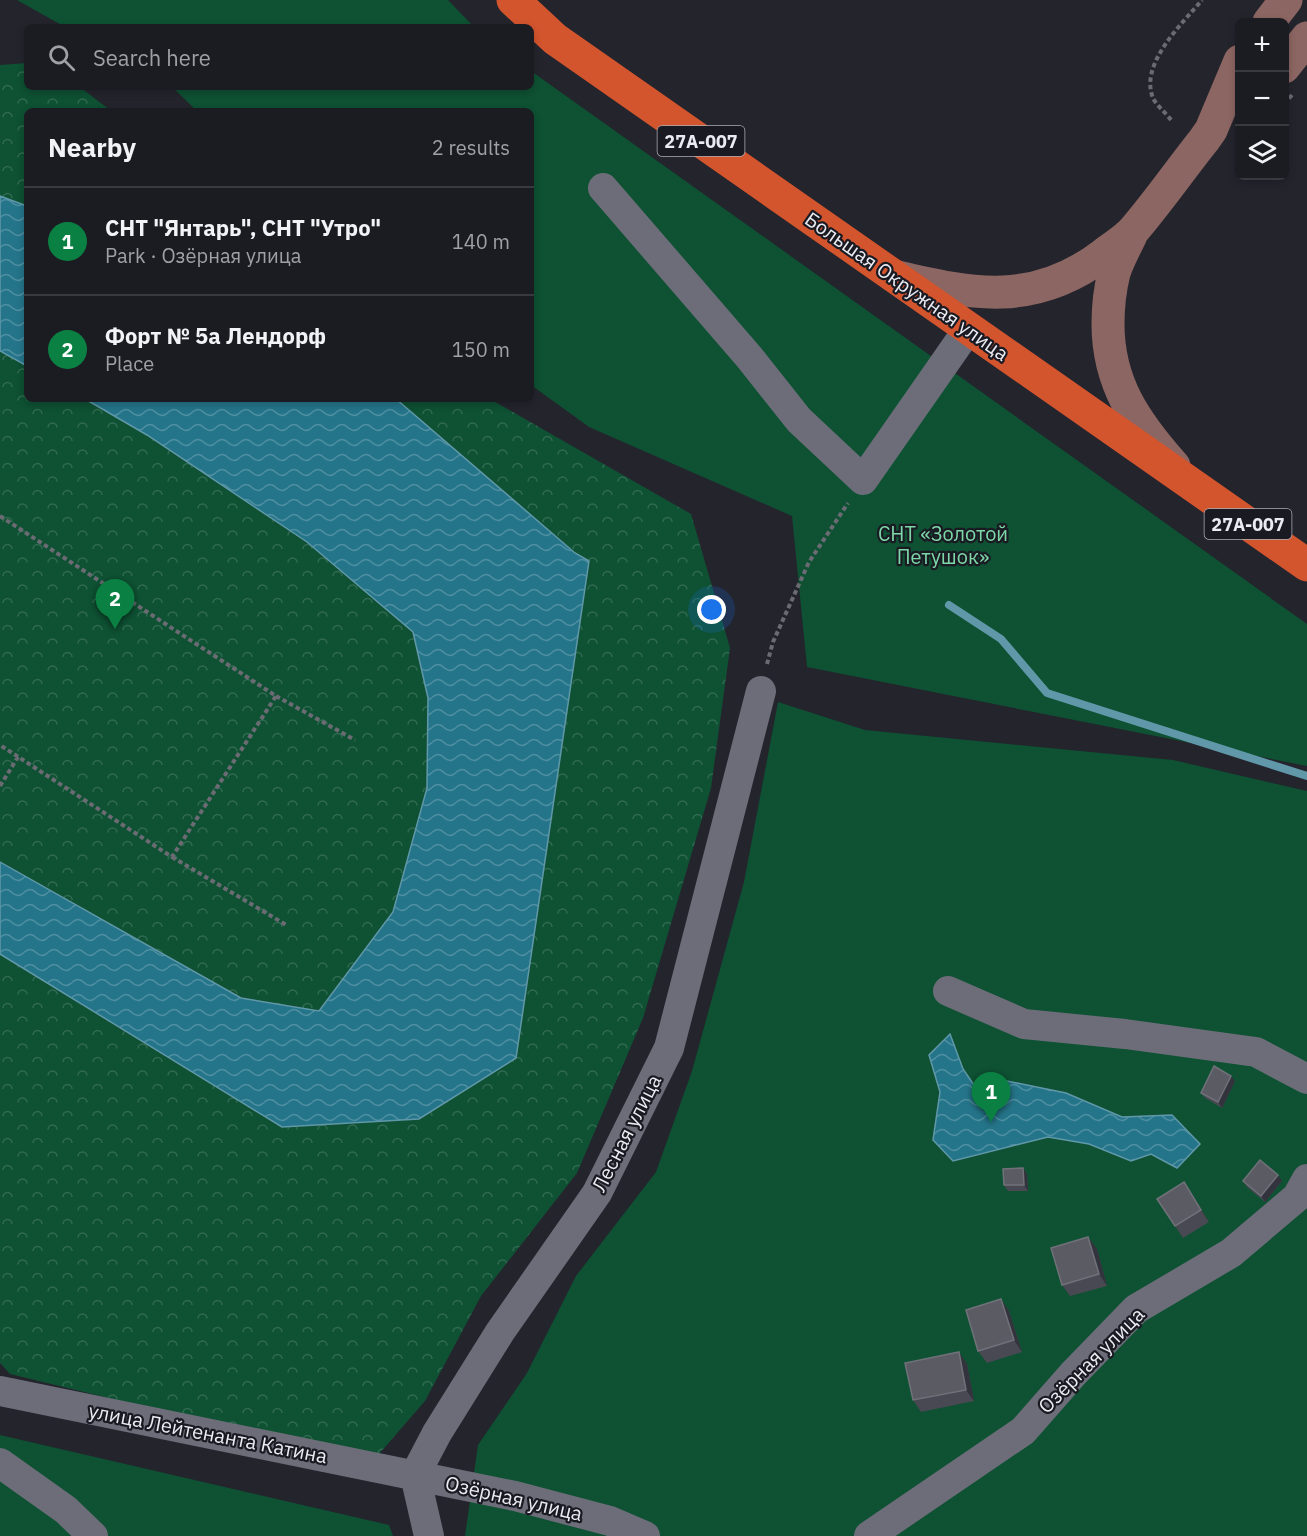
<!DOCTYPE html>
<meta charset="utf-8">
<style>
:root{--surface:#1b1b22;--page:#24242a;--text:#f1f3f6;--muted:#a0a1a5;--line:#393940;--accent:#0b8043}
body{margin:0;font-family:"IBM Plex Sans",sans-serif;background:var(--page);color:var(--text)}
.controls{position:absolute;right:18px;top:18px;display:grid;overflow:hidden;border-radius:9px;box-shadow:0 3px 9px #0003}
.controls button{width:54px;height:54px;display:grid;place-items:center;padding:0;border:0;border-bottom:2px solid var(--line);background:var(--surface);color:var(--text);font:30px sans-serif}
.you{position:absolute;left:712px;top:610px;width:21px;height:21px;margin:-15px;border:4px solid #fff;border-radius:50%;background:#1a73e8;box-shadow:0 0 0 9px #1a73e833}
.badge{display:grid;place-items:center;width:39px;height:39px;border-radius:50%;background:var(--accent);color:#fff;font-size:20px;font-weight:700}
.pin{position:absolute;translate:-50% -50px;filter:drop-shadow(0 2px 3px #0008)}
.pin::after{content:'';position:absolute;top:32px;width:21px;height:18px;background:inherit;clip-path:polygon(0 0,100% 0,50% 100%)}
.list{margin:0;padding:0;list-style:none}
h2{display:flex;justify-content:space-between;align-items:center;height:78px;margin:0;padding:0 24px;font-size:26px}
h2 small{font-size:20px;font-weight:400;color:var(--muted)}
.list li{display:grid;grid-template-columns:39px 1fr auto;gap:18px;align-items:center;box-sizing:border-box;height:108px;padding:0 24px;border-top:2px solid var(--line)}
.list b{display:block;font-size:22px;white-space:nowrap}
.list p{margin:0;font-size:20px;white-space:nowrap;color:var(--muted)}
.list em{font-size:20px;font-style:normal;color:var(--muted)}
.icon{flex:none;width:33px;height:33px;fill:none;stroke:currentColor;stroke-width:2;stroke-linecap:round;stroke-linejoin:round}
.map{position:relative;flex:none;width:1307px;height:1536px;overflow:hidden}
.search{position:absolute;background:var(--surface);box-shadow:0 3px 9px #0003;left:24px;top:24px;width:510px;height:66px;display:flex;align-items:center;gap:15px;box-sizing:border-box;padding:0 21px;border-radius:9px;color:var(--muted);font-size:22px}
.panel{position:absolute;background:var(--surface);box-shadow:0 3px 9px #0003;left:24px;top:108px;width:510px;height:294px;border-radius:9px}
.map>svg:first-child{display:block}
.forest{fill:url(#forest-crowns)}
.green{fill:#0e5133}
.water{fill:url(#water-waves);stroke:#6098a9;stroke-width:1.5}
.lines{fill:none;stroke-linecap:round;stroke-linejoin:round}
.stream{stroke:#6098a9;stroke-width:8}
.path{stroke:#6b6b73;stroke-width:4;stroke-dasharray:4.5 3;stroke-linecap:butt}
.street{stroke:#6d6d79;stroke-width:30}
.secondary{stroke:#8c6662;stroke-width:33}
.highway{stroke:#d3552e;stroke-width:33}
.wall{fill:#494953}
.shaded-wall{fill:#33333d}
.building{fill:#5b5b64;stroke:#71717a;stroke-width:1.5}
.labels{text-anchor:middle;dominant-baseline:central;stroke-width:4.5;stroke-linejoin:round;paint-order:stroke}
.shield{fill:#1a1a23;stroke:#acacb4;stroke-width:1.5}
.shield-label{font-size:18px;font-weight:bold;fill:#ebebf2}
.street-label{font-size:20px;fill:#ebebf2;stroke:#1a1a23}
.park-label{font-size:20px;fill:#7dd7a7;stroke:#1a1a23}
</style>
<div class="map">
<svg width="1307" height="1536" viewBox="0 0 1307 1536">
<defs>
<pattern id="forest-crowns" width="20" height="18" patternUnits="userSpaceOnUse" patternTransform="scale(1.5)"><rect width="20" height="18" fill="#0e5133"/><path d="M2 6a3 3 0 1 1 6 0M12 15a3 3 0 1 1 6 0" fill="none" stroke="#316a51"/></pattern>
<pattern id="water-waves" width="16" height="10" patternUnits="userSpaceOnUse" patternTransform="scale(1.5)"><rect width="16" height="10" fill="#25758a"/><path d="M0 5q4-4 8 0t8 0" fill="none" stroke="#4f8fa1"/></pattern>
</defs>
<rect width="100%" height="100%" fill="#24242d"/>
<path class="forest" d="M27,63V87H80L111,111H27V206L0,196V65Z
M0,351L27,366V399H85L147,435L307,542L413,632L428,698L427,788L393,912L319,1011L241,998L0,862Z
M396,399H490L691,514L730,648L711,788L643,1018L577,1173L481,1296L425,1401L372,1462L10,1374L0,1363V954L282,1127L419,1119L515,1058L589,561L575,553Z"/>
<path class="green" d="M17,0H448L474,27H65Z
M531,71L1307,624V766L807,667L792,516L589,427L531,385V111H197L172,87H531Z
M778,702L865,730L1173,760L1307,791V1536H465L478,1445L527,1373L576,1276L656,1172L692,1071L744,882Z
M0,1435L389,1525L393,1536H0Z"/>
<path class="water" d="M0,196L27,206V366L0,351Z
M85,399H396L575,553L589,561L516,1058L419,1119L282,1127L0,954V862L241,998L319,1011L393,912L427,788L428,698L413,632L307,542L147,435Z
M950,1034L963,1069L978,1091L1007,1081L1066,1093L1122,1117L1172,1115L1200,1144L1177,1168L1151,1154L1131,1161L1089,1144L1048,1137L953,1161L933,1140L940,1092L929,1055Z"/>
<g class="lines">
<path class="stream" d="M949,605L1001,639L1047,693L1307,776"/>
<path class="path" d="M1284,104L1292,95
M1171,120C1166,113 1156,105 1153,98C1139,64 1182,24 1202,0
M0,516L276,696L172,857L0,745
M767,664L773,642L809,562L848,503
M276,696L355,740
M0,786L18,757
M172,857L288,926"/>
<path class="street" d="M603,188L749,357L799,420L863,480L969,328
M948,991L1024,1024L1125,1034L1256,1052L1307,1079
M0,1391L515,1496L610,1521L645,1536
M0,1463L66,1510L93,1536
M429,1536L415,1475L437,1433L500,1332L597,1193L669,1048L761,691
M869,1536L1023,1431L1073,1374L1136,1309L1231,1253L1297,1197L1307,1179"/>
<path class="secondary" d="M1269,22L1286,0
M1284,67L1307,38
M1131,235C1125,248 1118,260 1114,273C1110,289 1108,308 1108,324C1108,384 1136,423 1174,466
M894,276C973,295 1035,307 1104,254C1114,246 1125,240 1133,231C1158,202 1180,170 1204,140L1211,130L1240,61"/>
<path class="highway" d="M513,0L555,39L1307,565"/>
</g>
<path class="wall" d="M1235,1081L1222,1108L1205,1098L1201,1093Z
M1023,1168L1027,1174L1028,1191H1008L1004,1185Z
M1243,1181H1282L1265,1202L1247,1187Z
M1192,1194L1209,1222L1183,1238L1175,1226Z
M1088,1237L1097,1249L1107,1286L1070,1296L1062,1285Z
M1009,1311L1022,1352L987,1363L978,1351Z
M967,1364L974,1401L921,1412L913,1400Z"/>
<path class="shaded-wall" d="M1231,1076L1235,1081L1222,1108L1218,1102Z
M1023,1168L1027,1174L1028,1191L1024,1185Z
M1278,1175L1282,1181L1265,1202L1261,1196Z
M1184,1182L1192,1194L1209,1222L1201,1210Z
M1088,1237L1097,1249L1107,1286L1099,1274Z
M1001,1299L1009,1311L1022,1352L1014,1340Z
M959,1352L967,1364L974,1401L966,1390Z"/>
<path class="building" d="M1214,1066L1231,1076L1218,1102L1201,1093Z
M1260,1160L1278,1175L1261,1196L1243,1181Z
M1023,1168L1024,1185H1004L1003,1169Z
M1184,1182L1201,1210L1175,1226L1157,1199Z
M1088,1237L1099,1274L1062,1285L1051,1248Z
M1001,1299L1014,1340L978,1351L966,1310Z
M959,1352L966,1390L913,1400L905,1363Z"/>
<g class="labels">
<g class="shield">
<rect x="657.5" y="126" width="87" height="30" rx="4.5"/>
<rect x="1204.5" y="509" width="87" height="30" rx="4.5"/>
</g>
<g class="shield-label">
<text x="701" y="141">27А-007</text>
<text x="1248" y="524">27А-007</text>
</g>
<g class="street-label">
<text transform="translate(907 286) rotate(35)">Большая Окружная улица</text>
<text transform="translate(626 1133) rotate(-63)">Лесная улица</text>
<text transform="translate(1091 1360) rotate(-45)">Озёрная улица</text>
<text transform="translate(208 1433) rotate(11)">улица Лейтенанта Катина</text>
<text transform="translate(514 1498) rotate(13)">Озёрная улица</text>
</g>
<g class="park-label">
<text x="943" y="533">СНТ «Золотой<tspan x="943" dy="23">Петушок»</tspan></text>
</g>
</g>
</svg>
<div class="controls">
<button>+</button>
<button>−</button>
<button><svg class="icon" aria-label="layers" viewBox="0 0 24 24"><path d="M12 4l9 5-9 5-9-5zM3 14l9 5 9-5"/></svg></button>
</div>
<div class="you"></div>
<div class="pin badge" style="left:991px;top:1122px">1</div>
<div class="pin badge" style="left:115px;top:629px">2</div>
<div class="search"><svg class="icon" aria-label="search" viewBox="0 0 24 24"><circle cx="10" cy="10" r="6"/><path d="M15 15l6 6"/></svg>Search here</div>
<section class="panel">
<h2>Nearby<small>2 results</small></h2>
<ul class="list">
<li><span class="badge">1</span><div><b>СНТ &quot;Янтарь&quot;, СНТ &quot;Утро&quot;</b><p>Park · Озёрная улица</p></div><em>140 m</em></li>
<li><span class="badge">2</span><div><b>Форт № 5а Лендорф</b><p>Place</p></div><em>150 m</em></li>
</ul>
</section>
</div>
